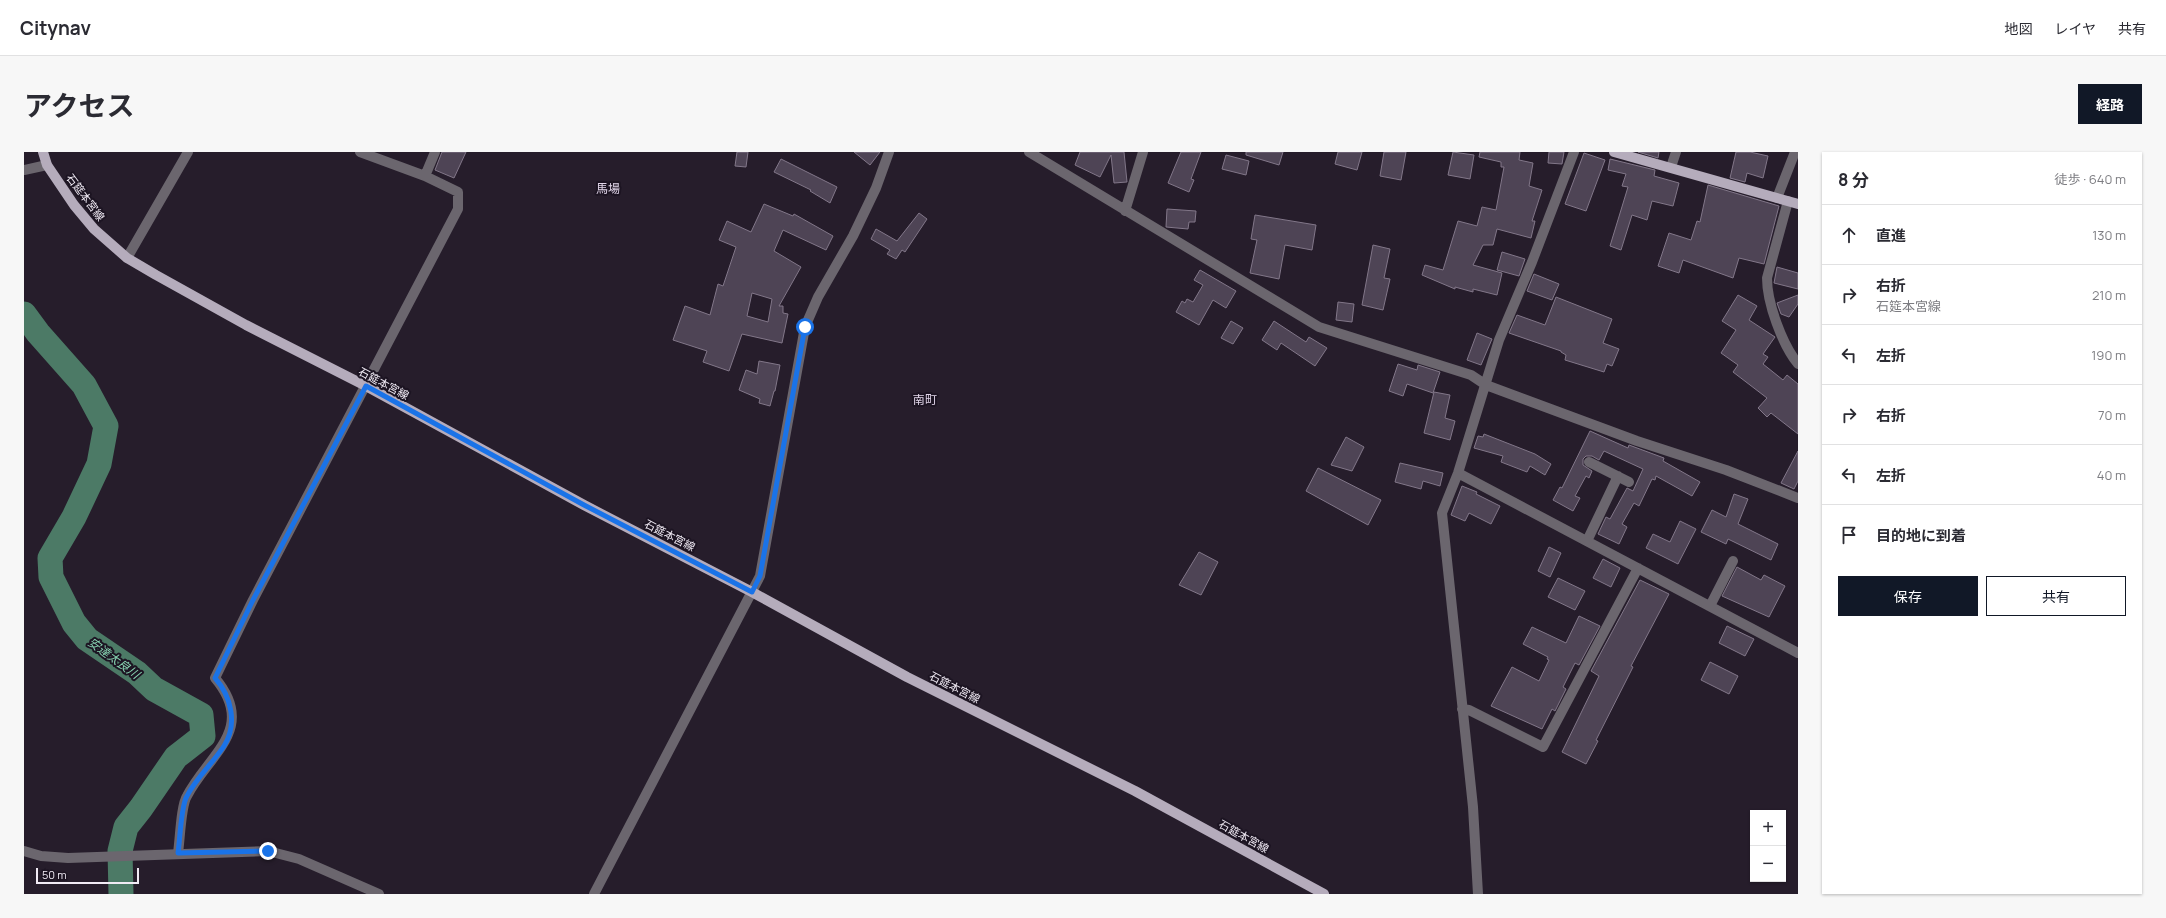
<!DOCTYPE html>
<html lang="ja">
<meta charset="utf-8">
<style>
:root{--surface:#fff;--page:#f7f7f7;--text:#2b2b33;--muted:#7c7c81;--line:#e1e1e2;--accent:#111827}
body{margin:0;font-family:Manrope,"Noto Sans JP",sans-serif;background:var(--page);color:var(--text)}
.controls{position:absolute;right:12px;bottom:12px;display:grid;overflow:hidden;border-radius:0px;box-shadow:0 1px 3px #0004}
.controls button{width:36px;height:36px;display:grid;place-items:center;padding:0;border:0;border-bottom:1px solid var(--line);background:var(--surface);color:var(--text);font:20px sans-serif}
.scale{position:absolute;left:12px;bottom:10px;width:103px;box-sizing:border-box;padding-left:4px;border:2px solid #f1ebf5;border-top:0;font-size:11px;line-height:14px;white-space:nowrap;color:#f1ebf5;-webkit-text-stroke:3px #1c1422;paint-order:stroke}
.stop{position:absolute;width:12px;height:12px;margin:-9px;border:3px solid #1a73e8;border-radius:50%;background:#fff}
.stop.end{background:#1a73e8;border-color:#fff;box-shadow:0 1px 4px #0008}
.list{margin:0;padding:0;list-style:none}
h2{display:flex;justify-content:space-between;align-items:center;height:52px;margin:0;padding:0 16px;font-size:17px}
h2 small{font-size:13px;font-weight:400;color:var(--muted)}
.list li{display:grid;grid-template-columns:26px 1fr auto;gap:12px;align-items:center;box-sizing:border-box;height:60px;padding:0 16px;border-top:1px solid var(--line)}
.list b{display:block;font-size:15px;white-space:nowrap}
.list p{margin:0;font-size:13px;white-space:nowrap;color:var(--muted)}
.list em{font-size:13px;font-style:normal;color:var(--muted)}
.actions{display:flex;gap:8px;padding:12px 16px}
.actions a{flex:1;padding:9px 0;border:1px solid var(--accent);border-radius:0px;text-align:center;font-size:14px;color:var(--accent)}
.actions .main{background:var(--accent);color:#fff}
.icon{flex:none;width:22px;height:22px;fill:none;stroke:currentColor;stroke-width:2;stroke-linecap:round;stroke-linejoin:round}
.map{position:relative;flex:none;width:1774px;height:742px;overflow:hidden;border-radius:0px}
header{display:flex;align-items:center;gap:24px;box-sizing:border-box;height:56px;padding:0 20px;background:var(--surface);border-bottom:1px solid var(--line)}
header strong{font-size:19px}
nav{display:flex;gap:22px;margin-inline-start:auto;font-size:14px}
.intro{display:flex;align-items:center;justify-content:space-between;box-sizing:border-box;height:96px;padding:0 24px}
h1{margin:0;font-size:28px}
.button{padding:10px 18px;border-radius:0px;background:var(--accent);color:#fff;font-size:14px;font-weight:700}
main{display:flex;gap:24px;padding:0 24px}
aside{flex:1;background:var(--surface);border-radius:0px;box-shadow:0 1px 3px #0004}
.map>svg:first-child{display:block}
.lines{fill:none;stroke-linecap:round;stroke-linejoin:round}
.river{stroke:#4c7a66;stroke-width:25}
.building{fill:#4e4455;stroke:#827789;fill-rule:evenodd}
.minor{stroke:#6b666e;stroke-width:10}
.major{stroke:#b5acbc;stroke-width:10}
.route{stroke:#1a73e8;stroke-width:5}
.labels{text-anchor:middle;dominant-baseline:central;stroke-width:4;stroke-linejoin:round;paint-order:stroke}
.street-label{font-size:11px;fill:#f1ebf5;stroke:#1c1422}
.neighbourhood-label{font-size:12px;fill:#e1d5e9;stroke:#1c1422}
.water-label{font-size:12px;font-style:italic;fill:#87d3b1;stroke:#1c1422}
</style>
<header>
<strong>Citynav</strong>
<nav><a>地図</a><a>レイヤ</a><a>共有</a></nav>
</header>
<div class="intro"><h1>アクセス</h1><a class="button">経路</a></div>
<main>
<div class="map">
<svg width="1774" height="742" viewBox="0 0 1774 742">
<rect width="100%" height="100%" fill="#261d2b"/>
<g class="lines">
<path class="river" d="M0,162L14,181L60,233L82,274L75,312L50,365L26,406L27,425L50,471L63,487L113,521L130,537L177,563L179,584L152,605L117,656L102,675L96,699L97,742"/>
</g>
<path class="building" d="M418,0H442L430,26L411,18Z
M713,0H724L722,15L711,14Z
M830,0H856L846,13Z
M1056,0H1100L1103,30L1090,31L1087,3L1076,25L1051,13Z
M1157,0H1177L1167,27L1170,28L1165,40L1144,31Z
M1222,0H1259L1255,13L1222,3Z
M1314,0H1338L1333,18L1311,12Z
M1360,0H1382L1377,28L1356,24Z
M1429,0L1450,3L1446,27L1424,23Z
M1456,0H1496L1495,8L1509,11L1505,34L1518,38L1508,69H1511L1507,86L1473,77L1469,93H1459L1449,113L1478,121L1473,143L1449,137V140L1431,135V137L1398,123L1401,113L1419,118L1434,69L1453,74L1458,55L1472,58L1480,15H1477V10L1455,5Z
M1525,0H1540L1538,12L1524,11Z
M1614,0H1635L1634,6Z
M1712,0H1726L1744,4L1739,26L1723,21L1721,30L1706,26Z
M1560,1L1581,8L1562,59L1541,52Z
M1202,3L1225,9L1222,23L1198,17Z
M757,7L813,35L806,51L786,39L787,38L750,20Z
M1586,7L1631,18L1630,24L1655,31L1649,54L1628,49L1623,68L1608,63L1597,98L1586,94L1604,35L1598,34L1602,22L1584,18Z
M1684,33L1755,54L1740,112L1715,106L1709,126L1659,108L1655,121L1634,114L1645,81L1667,88L1673,69L1676,70Z
M740,52L769,64L770,62L809,84L802,98L759,78L750,99L777,115L755,154H759V161L764,162L758,191L718,182L705,219L679,210L683,199L649,188L661,154L686,163L694,132L699,134L712,95L695,88L703,69L727,80ZM728,141L748,147L744,170L723,164Z
M1143,57L1172,59L1171,70H1165L1164,77L1142,75Z
M895,61L903,67L881,100L878,98L872,107L863,102L866,98L847,87L852,77L873,89Z
M1231,63L1292,73L1288,98L1261,93L1255,127L1226,121L1233,88L1227,87Z
M1349,93L1366,97L1360,126L1366,127L1359,158L1338,153Z
M1478,100L1501,107L1495,124L1473,118Z
M1753,115L1774,121V137L1750,131Z
M1176,118L1212,139L1202,156L1189,148L1175,173L1152,160L1158,149L1161,151L1163,147L1169,150L1179,133L1170,128Z
M1510,122L1535,132L1528,148L1503,139Z
M1714,143L1733,154L1725,168L1751,185L1739,202L1744,205L1739,212L1759,228L1763,223L1774,232V282L1747,261L1743,265L1734,256L1743,246L1709,220L1714,213L1697,201L1712,178L1698,169Z
M1774,143V152L1765,165L1757,162L1753,151Z
M1532,145L1588,167L1579,191L1595,197L1588,214L1583,212L1580,220L1541,208L1542,203L1537,200V199L1485,181L1493,163L1521,173Z
M1314,150L1330,152L1328,170L1312,168Z
M1207,169L1219,176L1209,192L1197,186Z
M1250,169L1282,190L1285,185L1303,196L1291,214L1257,191L1253,198L1238,188Z
M1453,181L1468,187L1457,213L1443,208Z
M735,209L756,213L751,239H750L746,254L735,251L736,247L715,238L722,218L733,222Z
M1374,212L1393,218L1394,213L1416,220L1409,241L1383,232L1379,244L1365,239Z
M1410,240L1426,243L1421,266L1431,269L1426,288L1400,281Z
M1566,279L1604,296L1605,293L1640,306L1639,309L1676,330L1668,344L1632,324L1631,328L1628,327L1615,354L1610,351L1598,372L1603,375L1595,392L1574,382L1582,365L1586,367L1603,336L1609,339L1619,317L1580,299L1575,308L1568,304H1562L1559,307V313L1568,319L1565,326L1562,324L1551,344L1556,346L1549,359L1529,348L1536,335L1538,336Z
M1460,282L1511,302L1527,312L1521,323L1506,314L1503,320L1477,310L1479,304L1450,296L1454,284L1459,285Z
M1322,285L1340,295L1328,319L1307,313Z
M1774,299V329L1770,337L1757,331Z
M1376,311L1419,321L1416,334L1399,329L1397,337L1371,330Z
M1294,316L1357,348L1344,373L1282,339Z
M1438,334L1453,340L1452,342L1476,354L1467,372L1445,361L1441,369L1427,363Z
M1710,342L1724,347L1714,372L1754,392L1747,408L1704,387L1702,392L1677,380L1688,358L1702,365Z
M1656,369L1672,377L1654,412L1622,396L1629,382L1646,390Z
M1525,395L1537,401L1526,425L1514,419Z
M1175,400L1194,410L1177,443L1155,433Z
M1579,407L1596,416L1587,435L1569,426Z
M1713,415L1737,428L1740,423L1761,434L1745,465L1698,444Z
M1534,426L1561,439L1551,458L1524,445Z
M1616,428L1645,442L1607,514L1609,515L1572,588L1574,589L1562,612L1538,600L1575,524L1567,519Z
M1555,464L1576,474L1555,513L1551,511L1539,535L1542,537L1531,559L1528,557L1518,577L1467,554L1488,515L1515,529L1525,508L1523,507L1524,505L1499,492L1508,475L1542,491Z
M1703,474L1730,487L1721,504L1695,491Z
M1686,510L1714,524L1705,542L1677,528Z"/>
<g class="lines">
<path class="minor" d="M1005,0L1295,175L1447,223L1462,233L1613,289L1702,318L1774,346
M1647,15L1652,0
M0,18L23,13
M401,24L411,0
M1753,46L1771,0
M1764,49L1743,126C1743,151 1758,192 1774,212
M1101,59L1119,0
M103,106L164,0
M1565,310L1605,330
M1434,321L1774,501
M1563,389L1594,324
M1686,454L1709,409
M1438,557L1445,558L1519,595L1614,416
M0,699L17,704L44,706L244,699L275,707L355,742
M154,701C156,688 157,653 163,644C184,603 234,577 191,526L229,448L434,57V40L401,24L336,0
M570,742L736,424L781,175L794,145L829,84L852,36L865,0
M1454,742L1449,655L1418,361L1434,321L1475,188L1508,110L1550,0"/>
<path class="major" d="M19,0L23,13L50,53L70,77L103,106L132,123L222,173L342,234L560,353L728,440L883,525L1111,639L1300,742
M1590,0L1774,52"/>
</g>
<g class="lines">
<path class="route" d="M244,699L154,701C156,688 157,653 163,644C172,626 189,611 200,594C214,572 207,544 191,526L229,448L342,234L560,353L728,440L736,424L781,175"/>
</g>
<g class="labels">
<g class="street-label">
<text transform="translate(62 45) rotate(53)">石筵本宮線</text>
<text transform="translate(360 231) rotate(28)">石筵本宮線</text>
<text transform="translate(646 383) rotate(27)">石筵本宮線</text>
<text transform="translate(931 535) rotate(27)">石筵本宮線</text>
<text transform="translate(1220 684) rotate(29)">石筵本宮線</text>
</g>
<g class="neighbourhood-label">
<text x="584" y="36">馬場</text>
<text x="901" y="247">南町</text>
</g>
<g class="water-label">
<text transform="translate(90 506) rotate(36)">安達太良川</text>
</g>
</g>
</svg>
<div class="controls">
<button>+</button>
<button>−</button>
</div>
<div class="scale">50 m</div>
<div class="stop" style="left:781px;top:175px"></div>
<div class="stop end" style="left:244px;top:699px"></div>
</div>
<aside>
<h2>8 分<small>徒歩 · 640 m</small></h2>
<ul class="list">
<li><svg class="icon" aria-label="ahead" viewBox="0 0 24 24"><path d="M12 20V5M6 11l6-6 6 6"/></svg><div><b>直進</b></div><em>130 m</em></li>
<li><svg class="icon" aria-label="right" viewBox="0 0 24 24"><path d="M7 20v-9h11M14 6l5 5-5 5"/></svg><div><b>右折</b><p>石筵本宮線</p></div><em>210 m</em></li>
<li><svg class="icon" aria-label="left" viewBox="0 0 24 24"><path d="M17 20v-9H6M10 6l-5 5 5 5"/></svg><div><b>左折</b></div><em>190 m</em></li>
<li><svg class="icon" aria-label="right" viewBox="0 0 24 24"><path d="M7 20v-9h11M14 6l5 5-5 5"/></svg><div><b>右折</b></div><em>70 m</em></li>
<li><svg class="icon" aria-label="left" viewBox="0 0 24 24"><path d="M17 20v-9H6M10 6l-5 5 5 5"/></svg><div><b>左折</b></div><em>40 m</em></li>
<li><svg class="icon" aria-label="arrive" viewBox="0 0 24 24"><path d="M6 21V4h12l-3 4 3 4H6"/></svg><div><b>目的地に到着</b></div></li>
</ul>
<div class="actions"><a class="main">保存</a><a>共有</a></div>
</aside>
</main>
